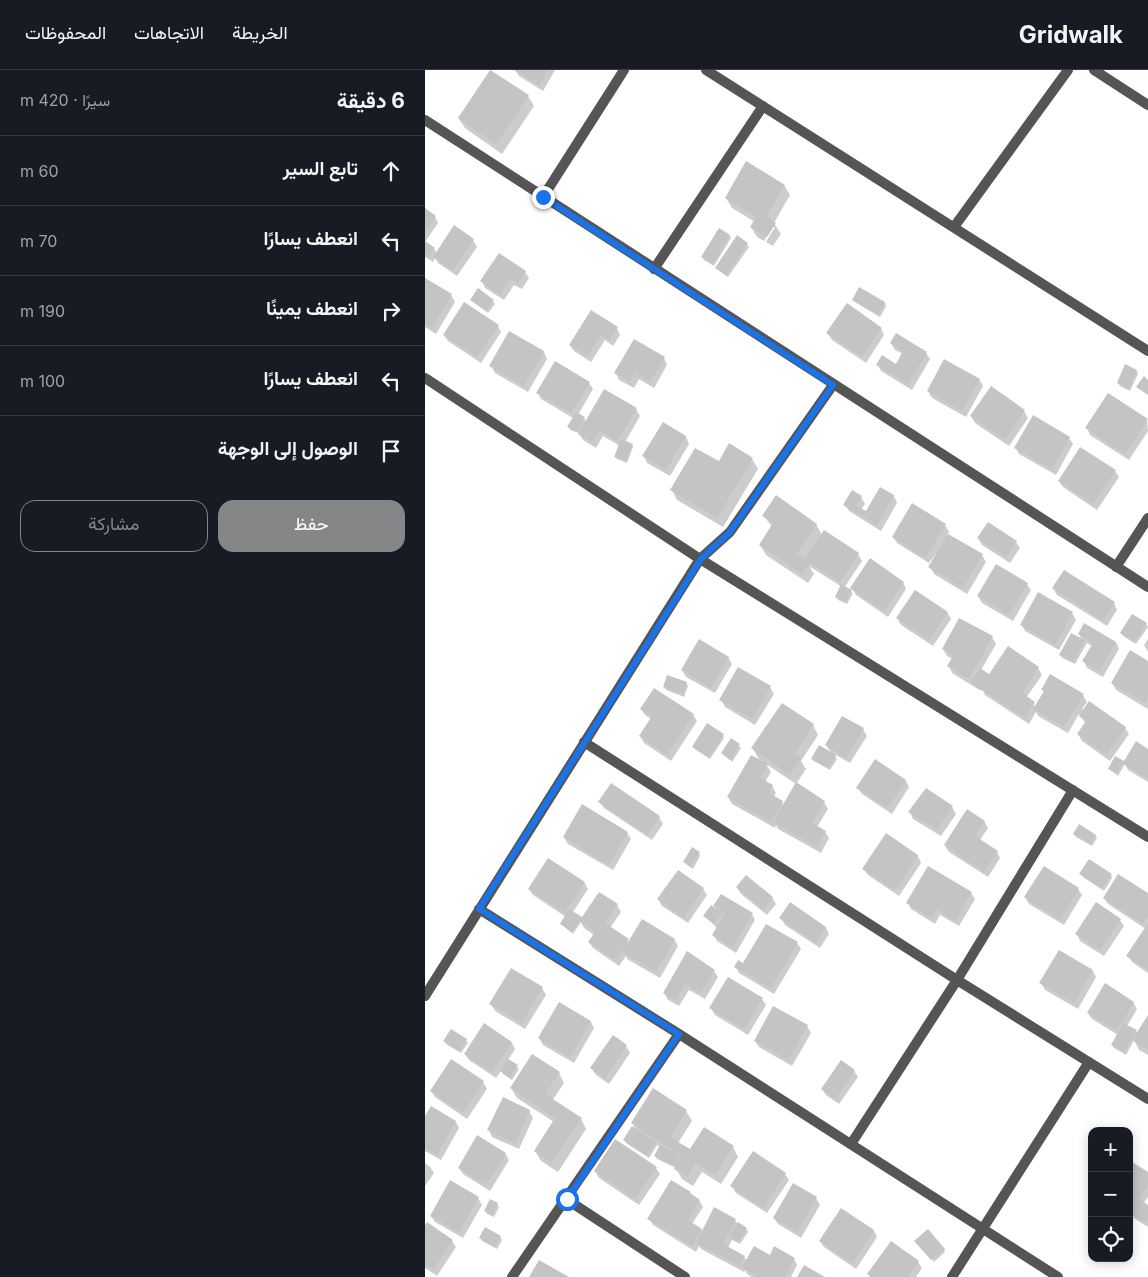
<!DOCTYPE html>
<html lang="ar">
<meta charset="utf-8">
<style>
:root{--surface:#171b24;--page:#242831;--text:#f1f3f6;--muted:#9ea1a6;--line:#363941;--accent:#858687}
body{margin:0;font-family:Inter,Vazirmatn,sans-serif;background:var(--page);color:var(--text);direction:rtl}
.controls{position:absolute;right:15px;bottom:15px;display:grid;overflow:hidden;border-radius:10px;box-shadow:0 2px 12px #0003}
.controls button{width:45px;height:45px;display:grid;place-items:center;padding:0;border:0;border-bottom:1px solid var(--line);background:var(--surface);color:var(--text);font:25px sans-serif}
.stop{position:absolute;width:15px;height:15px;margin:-11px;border:4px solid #1a73e8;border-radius:50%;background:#fff}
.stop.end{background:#1a73e8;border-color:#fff;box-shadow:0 1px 5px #0008}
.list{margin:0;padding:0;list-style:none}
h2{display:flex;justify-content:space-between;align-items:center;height:65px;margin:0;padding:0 20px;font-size:21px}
h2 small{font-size:16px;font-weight:400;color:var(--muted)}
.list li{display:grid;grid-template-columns:32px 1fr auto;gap:15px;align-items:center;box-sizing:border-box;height:70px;padding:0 20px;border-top:1px solid var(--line)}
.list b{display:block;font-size:19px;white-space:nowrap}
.list em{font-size:16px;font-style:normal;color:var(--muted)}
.actions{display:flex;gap:10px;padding:15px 20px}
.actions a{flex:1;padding:11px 0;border:1px solid var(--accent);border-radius:15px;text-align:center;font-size:18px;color:var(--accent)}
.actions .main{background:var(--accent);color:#fff}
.icon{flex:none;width:28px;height:28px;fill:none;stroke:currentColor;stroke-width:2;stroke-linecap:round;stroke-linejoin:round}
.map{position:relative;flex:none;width:723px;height:1207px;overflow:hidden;direction:ltr}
header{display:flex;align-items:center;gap:30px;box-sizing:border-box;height:70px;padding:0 25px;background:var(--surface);border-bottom:1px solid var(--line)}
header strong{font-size:24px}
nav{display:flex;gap:28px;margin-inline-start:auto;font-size:18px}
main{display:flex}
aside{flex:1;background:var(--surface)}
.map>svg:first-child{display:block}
.shadow{fill:#0003}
.building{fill:#c4c4c4}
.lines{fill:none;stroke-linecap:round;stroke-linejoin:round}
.minor{stroke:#555;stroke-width:10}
.route{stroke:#1a73e8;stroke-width:6}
</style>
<header>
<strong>Gridwalk</strong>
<nav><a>الخريطة</a><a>الاتجاهات</a><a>المحفوظات</a></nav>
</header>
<main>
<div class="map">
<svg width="723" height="1207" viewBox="0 0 723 1207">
<rect width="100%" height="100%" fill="#fff"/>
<path class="shadow" d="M90,0H130L118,21L94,6Z
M66,1L103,26L109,36L77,84L40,58L34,49Z
M359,115L365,125L349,153L356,164L348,176L341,172L350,157H347L339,171L332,167L326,157L330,152L307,138L301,128Z
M0,140L10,147L13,153L0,172Z
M29,157L48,170L52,177L32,206L13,193L10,188L8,192L0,187V172L9,179L12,183Z
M304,165L306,168L289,196L279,190L277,187Z
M322,174L324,177L303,207L293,200L291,198Z
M100,202L104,208L97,219L89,215L79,230L60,218L57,211Z
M0,209L26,225L30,232L11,264L0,257Z
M435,219L460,233L461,236L455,247L430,232L428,230Z
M46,230L68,231L70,234L63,243Z
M73,256L76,262L56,293L23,271L19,265Z
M192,258L195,265L188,276L180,270L166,292L149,281L145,275Z
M456,259L459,265L441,293L407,270L403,263Z
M85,263L119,282L122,289L103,322L70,303L66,296Z
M466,273L501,283L505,289L487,320L456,301L453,295H471L478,284L470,280Z
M239,288L242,295L229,318L214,309L209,318L194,310L191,303Z
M712,301L713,304L705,321L695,316L693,313Z
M554,309L558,316L541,347L507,328L503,321Z
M164,313L168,319L153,345L159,348L161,352L211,339L215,346L200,372L207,375L208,377L202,393L192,389L191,386L195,376L178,366L171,378L158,370L154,363L145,360L144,357L148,348L116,329L113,323Z
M566,318L599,341L603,348L584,376L550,353L546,346Z
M722,350L723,361L704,390L665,365L662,358Z
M238,354L261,367L264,374L245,406L222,393L219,386Z
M644,368L648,374L631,405L594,384L591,378Z
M327,389L333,399L298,457L252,430L247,420L294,393Z
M690,401L694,407L672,440L638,417L634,411Z
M455,419L469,426L472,433L456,461L424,441L420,435L436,427L440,434L436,440L442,443Z
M339,446L391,454L397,465L433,484L437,491L419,518L428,523L422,534L413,530L411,527L417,517L384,496L389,504L383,513L341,485L335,475L347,457Z
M520,455L524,462L522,465L557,485L561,492L542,524L509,504L505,497L514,483L512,482L504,493L472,473L468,467Z
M553,468L591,472L595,478L585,493L557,475Z
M478,512L481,519L463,547L431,525L427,518Z
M602,514L606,520L588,551L557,533L553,526Z
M628,518L689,533L692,540L682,556L632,525Z
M522,542L526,549L508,576L476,555L472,548Z
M647,543L651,550L634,580L600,561L596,554Z
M708,545L721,554L723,557L711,574L698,566L696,563Z
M654,564L691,572L694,579L678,607L662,598L659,591L667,576L662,573L650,594L637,588L636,585L658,571Z
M567,567L571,574L556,600L564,607L583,578L613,598L617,605L601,628L611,637L619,623L618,620L658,625L662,632L657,639L700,658L704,664L685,691L657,671L653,664L661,654L654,644L643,663L613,646L611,642L604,654L560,625L557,619L556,621L527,603L524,596L528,589L522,586L518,579Z
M723,569V582L719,575Z
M303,587L307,594L290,623L261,607L257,600Z
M723,592V639L691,620L687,613Z
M261,613L263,616L259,627L241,620L239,617Z
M345,617L349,624L330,655L300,637L296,630Z
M216,639L268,645L272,651L246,691L219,673L215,666L226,649L220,645Z
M388,655L393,665L376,691L381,699L371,714L341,694L346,702L340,712L347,716L351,723L348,728L357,732L359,736L399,732L403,739L392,757L400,762L404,768L396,783L353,759L351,755L350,758L307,734L303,727L335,691L328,679Z
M438,659L442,666L425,693L409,684L412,689L405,700L389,691L387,689L406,683L401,675Z
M298,665L299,668L285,689L271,680L269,677Z
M306,670L316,678L307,692L297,683Z
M723,680V712L703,700L700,694L693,706L685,699Z
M450,691L481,711L484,717L467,744L437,724L433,718Z
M186,715L234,747L238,754L227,770L179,738L175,732Z
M501,719L527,737L531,744L516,766L488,749L485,742Z
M559,751L563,758L555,770L572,782L575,788L563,807L524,782L520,776Z
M202,763L206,769L188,800L143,774L139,767Z
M649,764L670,765L672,768L667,776L651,767Z
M461,765L493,786L496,793L474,826L443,805L439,799Z
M274,783L275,786L268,799L262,795L260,792Z
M253,801L278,819L282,825L263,853L237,836L233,829Z
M656,804L686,805L687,808L679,821L658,807Z
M159,812L163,819L148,842L157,849L192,835L196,842L185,858L204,872L249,869L253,876L235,908L202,889L201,886L194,896L168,878L164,872L169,865L159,858L156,852L148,864L136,854L141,847L108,825L104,819Z
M312,818L347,827L351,834L342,845L316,824Z
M653,819L657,825L639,855L604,834L600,827Z
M546,823L550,829L534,856L515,845L510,854L486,839L483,833Z
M723,825V903L707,892L703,886L721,859L683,834L679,828Z
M290,836L327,844L330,850L311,883L292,871L288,865L292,858L280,846L293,842Z
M356,848L401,858L404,864L395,878L360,855Z
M695,850L699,856L679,886L655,871L652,864Z
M372,873L376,879L349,924L314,903L311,897Z
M289,901L293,907L280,929L264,920L254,936L243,930L239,923Z
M668,901L671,907L653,939L620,920L616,913Z
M117,918L121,925L100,959L70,941L66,934Z
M337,929L341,935L323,965L290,945L286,938Z
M708,932L712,939L702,956L711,961L712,964L723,947V985L714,980L709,970L701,985L689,978L687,975L693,965L667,949L663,943Z
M166,952L169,958L149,993L118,975L114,968Z
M60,954L87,973L90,979L83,990L94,999L87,1010L78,1004L76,1001L71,1008L44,990L40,984Z
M382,956L386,963L367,996L334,977L330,971Z
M188,967L201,976L205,983L184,1014L171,1005L167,999Z
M41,970L43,973L36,983L21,974L20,971Z
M429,1001L433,1007L414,1034L401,1025L397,1019Z
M134,1003L139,1013L127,1031L156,1049L161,1059L133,1102L116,1091L110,1081L129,1052L92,1028L86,1018Z
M58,1012L62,1019L42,1049L10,1027L6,1021Z
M104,1041L108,1048L94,1079L67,1067L64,1060Z
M261,1041L267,1051L253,1073L265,1081L308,1077L313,1087L296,1114L277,1102L268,1116L257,1109L251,1098L232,1089L230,1086L235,1077L232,1075L224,1088L201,1073L199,1070L212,1061L207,1053Z
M0,1049L31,1052L34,1058L16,1090L0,1081Z
M80,1083L84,1090L65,1121L38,1104L34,1098Z
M704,1091L723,1103V1127L718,1134L723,1137V1157L704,1145Z
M0,1093L5,1097L9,1103L0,1116Z
M231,1098L235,1104L214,1135L174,1108L170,1101Z
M360,1104L364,1110L342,1143L311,1123L307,1116Z
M265,1123L267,1126L274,1130L278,1137L267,1154L278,1161L310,1150L313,1155L321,1159L323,1162L315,1174L307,1170L303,1178L319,1187L322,1191L345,1186L369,1189L372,1195L366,1207H327L322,1204L320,1200L319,1202L276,1179L274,1176L271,1182L228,1155L224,1149Z
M53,1128L57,1135L38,1168L10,1152L6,1146Z
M391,1128L395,1135L376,1168L353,1154L349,1148Z
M72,1134L74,1137L69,1147L62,1144L61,1141Z
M416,1139L449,1161L452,1167L431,1199L399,1177L395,1171Z
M0,1157L27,1171L31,1177L12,1206L0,1198Z
M75,1167L77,1170L72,1179L57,1171L56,1168Z
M493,1174L519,1179L520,1182L509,1192Z
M493,1192L497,1198L491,1207H445L444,1204Z"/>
<path class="building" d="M65,0L104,25L71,74L33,48Z
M89,0H123L114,15Z
M321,91L360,115L341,146L351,153L342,167L325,157L331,147L300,128Z
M0,138L11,146L0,161Z
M29,155L49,169L28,200L8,187Z
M294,158L305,165L288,194L276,187Z
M312,165L323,173L301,205L290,198Z
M0,171L10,178L4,186L0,184Z
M74,183L101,201L93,213L85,209L75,225L55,211Z
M0,208L27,224L7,258L0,254Z
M434,217L460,232L453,245L427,230Z
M53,218L69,230L61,241L45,230Z
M39,232L74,255L52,287L18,265Z
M422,233L457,258L437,287L401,263Z
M166,240L193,257L184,270L176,265L162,286L144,275Z
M84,261L119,281L99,316L64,296Z
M471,263L502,282L483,314L451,295L457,285L471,294L478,281L465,273Z
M209,269L240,287L225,312L210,303L205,312L189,303Z
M519,289L555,309L537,341L502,321Z
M130,291L165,312L146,343L111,323Z
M700,294L712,300L704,319L692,313Z
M719,306L723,310V325L711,317Z
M566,316L600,340L580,370L545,346Z
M179,319L212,338L192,371L174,360L167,372L153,364Z
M683,323L723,349L700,384L660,358Z
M151,342L160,347L152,362L142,357Z
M608,345L645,367L627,399L589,378Z
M238,352L261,366L241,400L217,386Z
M196,369L208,374L201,391L189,387Z
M304,373L328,388L292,448L245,420L270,378L294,391Z
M655,377L691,400L668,434L633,411Z
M455,417L469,425L452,455L418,435L427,420L437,426L431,436L441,441Z
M351,425L392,454L371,484L379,490L399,460L434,483L415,512L385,493L377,504L334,475L348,453L337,446Z
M487,433L521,454L500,488L467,467Z
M563,452L592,471L581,487L552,468Z
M523,464L558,484L538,518L503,497Z
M445,488L479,512L459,541L425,518Z
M571,494L603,513L584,545L552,526Z
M639,500L690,532L678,551L627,518Z
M416,514L427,520L420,532L410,527Z
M490,520L523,542L504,570L471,548Z
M613,522L648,542L630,575L595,555Z
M707,544L722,553L709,572L695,563Z
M534,548L568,566L544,609L522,596L528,586L517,579Z
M659,553L691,572L674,601L657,591L668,573L653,564Z
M646,563L660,570L648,592L634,585Z
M274,569L304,587L286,618L256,600Z
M583,576L614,597L597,623L610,632L600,648L545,612L555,598L564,604Z
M705,580L723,591V627L720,633L686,613Z
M313,597L346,616L327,649L294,630Z
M625,604L659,624L639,657L608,639L619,621L616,620Z
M242,605L262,612L258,624L238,617Z
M229,618L269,644L242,685L214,666L227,646L215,639Z
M664,631L701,657L681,685L652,664L661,651L654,646Z
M357,633L389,654L369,684L376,688L365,705L326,678Z
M417,646L439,658L421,688L400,675Z
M282,653L299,664L284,687L267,677Z
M306,668L315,674L305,690L296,683Z
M711,671L723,679V709L697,693L692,704L683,699L690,686L699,691Z
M394,675L411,685L404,698L386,689Z
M326,685L343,694L335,708L348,715L344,723L358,731L346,752L302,727Z
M450,689L481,710L463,738L431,718Z
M371,712L400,731L387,753L401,761L392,777L348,752Z
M186,713L235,746L223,765L173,732Z
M501,718L528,736L512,760L483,742Z
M157,734L203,762L184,795L138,767Z
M542,739L560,751L550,766L573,781L559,802L519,775Z
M654,754L671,765L666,774L648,764Z
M461,763L493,785L470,820L437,799Z
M267,777L275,782L266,797L258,792Z
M123,788L160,812L140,843L103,819Z
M664,789L687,804L677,818L654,804Z
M503,796L547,822L530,851L511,839L506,848L481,833Z
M619,796L654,818L635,850L599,827Z
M253,800L279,818L259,848L232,829Z
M693,804L723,823V846L718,854L678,828Z
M321,805L348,827L338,840L311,817Z
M174,822L193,834L180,853L204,869L190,890L163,872L170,862L154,851L147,862L135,854L144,839L157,847Z
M296,824L328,843L308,877L287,865L300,843L288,836Z
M365,832L401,857L391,873L354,848Z
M671,832L696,849L675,880L650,864Z
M286,835L297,843L289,854L278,846Z
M217,849L250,869L231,902L197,882Z
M723,853V900L701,886Z
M341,854L373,872L346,918L309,897L313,890L318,893Z
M634,880L668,900L649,933L614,913Z
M262,881L290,900L276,923L260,914L251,930L238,923Z
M86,898L118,917L97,953L64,934Z
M303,907L338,928L319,959L284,938Z
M680,913L709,932L692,960L662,943Z
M134,932L166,951L145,987L113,968Z
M348,936L383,955L363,990L329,971Z
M723,945V980L707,970Z
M59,953L87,972L67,1003L39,984Z
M698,953L712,960L699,982L686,975Z
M26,959L42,969L34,981L18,971Z
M188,965L202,975L180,1008L165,998Z
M107,984L135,1002L120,1024L157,1048L127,1093L109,1081L130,1048L85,1018Z
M26,989L59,1011L38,1043L5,1021Z
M83,989L93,995L85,1008L75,1001Z
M416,990L430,1000L410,1029L396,1019Z
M228,1018L262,1040L245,1067L265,1079L279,1057L309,1076L290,1105L271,1093L262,1107L249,1099L257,1086L260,1088L206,1053Z
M78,1027L105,1040L90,1073L62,1060Z
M6,1036L31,1051L12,1085L0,1078V1046Z
M207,1056L231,1072L222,1086L198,1070Z
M52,1065L81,1083L61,1115L33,1098Z
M190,1069L232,1097L210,1129L169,1101Z
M235,1075L255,1085L250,1096L229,1086Z
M328,1081L361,1103L338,1138L305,1116Z
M704,1090L723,1102V1115L714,1129L723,1135V1148L720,1152L704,1142Z
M25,1110L54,1127L34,1162L5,1146Z
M246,1110L266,1122L265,1123L275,1130L263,1150L277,1159L267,1176L222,1149Z
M368,1113L392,1127L372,1162L348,1148Z
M65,1129L73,1133L67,1145L59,1141Z
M289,1137L311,1149L298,1174L320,1186L315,1196L271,1173Z
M416,1138L449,1160L427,1193L394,1171Z
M2,1152L28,1170L8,1200L0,1194V1155Z
M313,1152L322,1158L313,1172L304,1166Z
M60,1157L76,1166L70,1177L54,1168Z
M503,1159L520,1179L506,1190L489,1171Z
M466,1171L494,1191L483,1207H446L442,1204Z
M329,1176L345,1185L349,1176L370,1188L359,1207H334L317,1197Z
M114,1190L144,1207H104Z
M379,1195L400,1207H372Z"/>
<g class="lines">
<path class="minor" d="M281,0L723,281
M669,0L723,35
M0,50L723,517
M118,127L199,0
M529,157L643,0
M229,199L338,36
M0,308L275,489L723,767
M691,497L723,448
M159,672L532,910L723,1029
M54,839L254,964L633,1207
M0,926L275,489L305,462L408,315
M426,1074L532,910L648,720
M141,1129L260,1207
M87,1207L254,964
M527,1207L664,992"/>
</g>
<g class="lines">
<path class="route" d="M118,127L408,315L305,462L276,489L54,839L254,964L142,1129"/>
</g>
</svg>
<div class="controls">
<button>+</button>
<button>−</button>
<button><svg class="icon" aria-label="locate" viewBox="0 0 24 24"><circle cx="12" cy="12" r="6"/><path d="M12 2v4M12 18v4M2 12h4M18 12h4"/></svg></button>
</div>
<div class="stop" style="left:142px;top:1129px"></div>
<div class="stop end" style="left:118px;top:127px"></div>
</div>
<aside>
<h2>6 دقيقة<small>سيرًا · 420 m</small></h2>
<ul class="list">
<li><svg class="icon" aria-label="ahead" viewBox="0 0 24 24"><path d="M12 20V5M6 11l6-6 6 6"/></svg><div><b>تابع السير</b></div><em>60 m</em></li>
<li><svg class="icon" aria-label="left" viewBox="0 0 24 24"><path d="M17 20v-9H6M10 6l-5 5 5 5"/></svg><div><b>انعطف يسارًا</b></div><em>70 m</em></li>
<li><svg class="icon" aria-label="right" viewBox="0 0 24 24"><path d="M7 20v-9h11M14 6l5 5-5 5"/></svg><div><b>انعطف يمينًا</b></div><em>190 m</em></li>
<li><svg class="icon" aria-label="left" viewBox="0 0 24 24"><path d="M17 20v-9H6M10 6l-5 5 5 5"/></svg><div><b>انعطف يسارًا</b></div><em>100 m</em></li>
<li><svg class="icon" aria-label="arrive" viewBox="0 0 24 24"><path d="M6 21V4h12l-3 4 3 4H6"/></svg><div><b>الوصول إلى الوجهة</b></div></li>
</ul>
<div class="actions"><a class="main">حفظ</a><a>مشاركة</a></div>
</aside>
</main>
